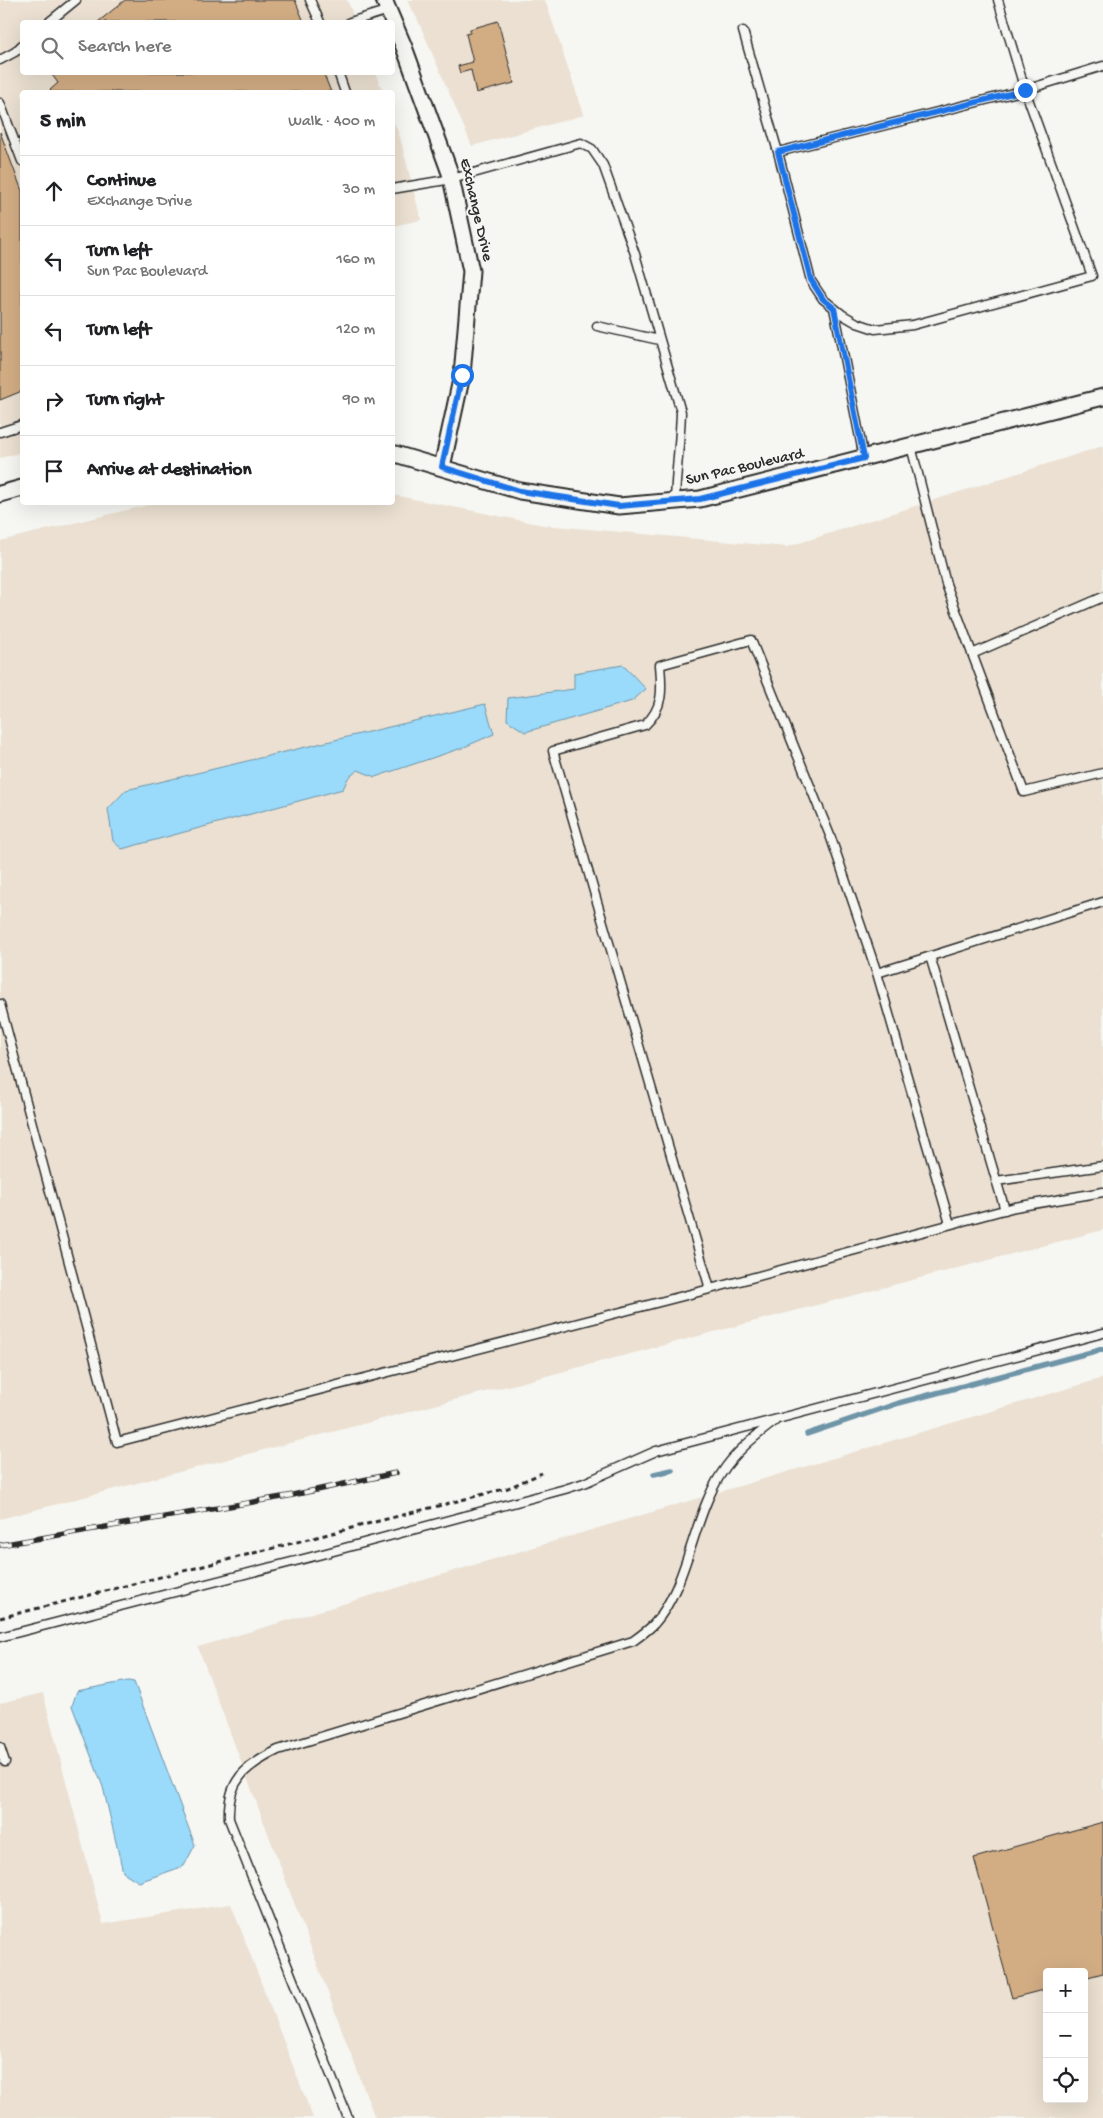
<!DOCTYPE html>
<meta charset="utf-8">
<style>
:root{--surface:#fff;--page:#f2f2f2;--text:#202124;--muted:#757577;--line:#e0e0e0}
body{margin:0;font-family:"Gochi Hand",sans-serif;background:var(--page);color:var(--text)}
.controls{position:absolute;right:15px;bottom:15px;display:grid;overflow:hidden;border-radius:5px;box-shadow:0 5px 20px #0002}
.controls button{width:45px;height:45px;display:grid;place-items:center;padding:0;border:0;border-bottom:1px solid var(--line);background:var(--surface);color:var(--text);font:25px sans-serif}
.stop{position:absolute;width:15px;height:15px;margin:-11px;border:4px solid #1a73e8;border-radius:50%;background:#fff}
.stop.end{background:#1a73e8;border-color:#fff;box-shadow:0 1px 5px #0008}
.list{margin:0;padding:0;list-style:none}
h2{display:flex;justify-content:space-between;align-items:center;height:65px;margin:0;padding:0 20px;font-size:21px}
h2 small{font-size:16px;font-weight:400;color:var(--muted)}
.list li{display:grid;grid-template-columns:32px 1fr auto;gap:15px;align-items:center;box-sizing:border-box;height:70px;padding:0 20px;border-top:1px solid var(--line)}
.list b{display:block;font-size:19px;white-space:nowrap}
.list p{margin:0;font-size:16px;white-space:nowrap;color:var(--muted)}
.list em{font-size:16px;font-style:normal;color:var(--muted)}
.icon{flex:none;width:28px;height:28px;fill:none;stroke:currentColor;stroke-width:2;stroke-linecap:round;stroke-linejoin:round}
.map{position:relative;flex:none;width:1103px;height:2118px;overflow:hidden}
.search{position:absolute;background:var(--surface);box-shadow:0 5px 20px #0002;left:20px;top:20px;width:375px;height:55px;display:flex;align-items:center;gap:12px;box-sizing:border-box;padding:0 18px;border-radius:5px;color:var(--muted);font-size:19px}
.panel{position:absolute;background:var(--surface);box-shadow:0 5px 20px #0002;left:20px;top:90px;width:375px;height:415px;border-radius:5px}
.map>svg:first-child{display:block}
.built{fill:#ebe0d1;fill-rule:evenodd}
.water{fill:#9adafb;stroke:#6e94a8}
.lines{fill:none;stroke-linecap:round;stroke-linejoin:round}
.stream{stroke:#6e94a8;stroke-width:5.5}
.building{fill:#d2ad84;stroke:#2b2b2b}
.lane-casing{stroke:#2b2b2b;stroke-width:11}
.street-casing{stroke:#2b2b2b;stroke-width:19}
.path{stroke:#2b2b2b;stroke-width:3;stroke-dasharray:5 4;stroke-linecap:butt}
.lane{stroke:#f6f6f2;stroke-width:8}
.street{stroke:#f6f6f2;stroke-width:15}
.rail-casing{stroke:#2b2b2b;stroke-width:5.5}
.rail{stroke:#f6f6f2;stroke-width:4;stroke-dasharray:11;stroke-linecap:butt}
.route{stroke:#1a73e8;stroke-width:6}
.labels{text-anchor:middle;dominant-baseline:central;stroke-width:4;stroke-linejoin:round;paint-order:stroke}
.street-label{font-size:16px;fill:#2b2b2b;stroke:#f6f6f2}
</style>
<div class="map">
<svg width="1103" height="2118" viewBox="0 0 1103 2118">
<rect width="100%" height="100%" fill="#f6f6f2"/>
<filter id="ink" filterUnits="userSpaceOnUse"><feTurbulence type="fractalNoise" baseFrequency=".02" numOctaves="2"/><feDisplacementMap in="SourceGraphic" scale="10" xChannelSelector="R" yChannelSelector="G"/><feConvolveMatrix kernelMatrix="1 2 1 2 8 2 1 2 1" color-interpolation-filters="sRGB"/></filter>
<g filter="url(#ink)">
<path class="built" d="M0,0H347L356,22H22V72L375,73L383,92H22V452L0,458Z
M407,0H545L584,115L472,146L417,18Z
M392,118L400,137L421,220L393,226Z
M1103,446V1230L0,1519V541L156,503L392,502L393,495L543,525L787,547Z
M1103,1378V2118H375L198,1647ZM1047,1972H1084V2099H1047Z
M43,1693L103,1924L231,1904L313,2118H0V1703Z"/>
<path class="water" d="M623,665L646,689L632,701L525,732L507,720L508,698L574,689V673Z
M485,704L494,734L462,748L375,777L358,770L348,778L343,789L122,849L113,841L108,809L126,790Z
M128,1681L134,1682L195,1845L184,1866L139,1882L123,1872L103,1787L72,1706L77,1691Z"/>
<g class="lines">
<path class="stream" d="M807,1434L899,1403L1103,1349
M654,1474L672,1470"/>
</g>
<path class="building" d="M125,0H295L304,22H98Z
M498,21L514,83L476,93L471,70L460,73L458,66L473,62L466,34L470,33V29Z
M50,72H323L331,92H51L50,90L58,83Z
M0,132L22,191V391L0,400Z
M1103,1822V1973L1084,1978V1972H1047V1989L1012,1998L974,1858Z"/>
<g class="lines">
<defs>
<path id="lane" d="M310,0L320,22
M998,0L1025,90L1092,276L913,325L875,329L857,323L843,315L823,299L811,281L778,152L1025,90L1103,66
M49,22L76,0
M350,22L389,10
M743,31L778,152
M0,60L15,52L22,45
M338,72L345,92
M0,103L22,161
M392,189L452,179L581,143L592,149L603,165L635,254L681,412C680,442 676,471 675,501
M834,308L864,458
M597,326L659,340
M0,432L22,425
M911,446L946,584L1024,792L1103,773
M972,654L1103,597
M930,956L1005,1210
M877,973L950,1224
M0,1004L117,1442L710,1289L1015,1207L1103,1192
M996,1181L1103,1166
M710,1289L553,751L645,725C664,707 662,689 660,665L751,640L831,838L877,973L1103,902
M0,1637L311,1557L565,1489L584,1483L656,1451L1103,1333
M0,1747L5,1762
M348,2118L229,1819C227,1781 245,1766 278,1750L633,1641C640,1636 648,1630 654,1624C687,1588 693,1517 721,1474C735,1452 754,1437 775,1421"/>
<path id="street" d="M384,0L404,47L450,173L471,271L462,375L442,467
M392,453L520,491L619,506L700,499L1103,397
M0,494L22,488"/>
</defs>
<use href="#lane" class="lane-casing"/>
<use href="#street" class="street-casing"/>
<path class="path" d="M0,1618L508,1488L542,1473"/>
<use href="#lane" class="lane"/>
<use href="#street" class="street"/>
<defs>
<path id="rail" d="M0,1545L288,1496L396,1473"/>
</defs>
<use href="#rail" class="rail-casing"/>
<use href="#rail" class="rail"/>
</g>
</g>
<g class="lines" filter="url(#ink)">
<path class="route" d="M462,375L442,467L520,491L619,506L700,499L864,458L834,308L823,299L811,280L778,152L1025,90"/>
</g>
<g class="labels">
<g class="street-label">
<text transform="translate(475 210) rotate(77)">Exchange Drive</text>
<text transform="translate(745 468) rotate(-13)">Sun Pac Boulevard</text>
</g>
</g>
</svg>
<div class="controls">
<button>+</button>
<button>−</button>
<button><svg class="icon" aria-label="locate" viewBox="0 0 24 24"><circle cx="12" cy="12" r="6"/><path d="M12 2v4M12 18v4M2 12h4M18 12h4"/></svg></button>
</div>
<div class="stop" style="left:462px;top:375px"></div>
<div class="stop end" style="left:1025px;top:90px"></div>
<div class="search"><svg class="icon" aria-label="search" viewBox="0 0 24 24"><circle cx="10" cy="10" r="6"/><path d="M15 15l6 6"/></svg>Search here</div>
<section class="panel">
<h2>5 min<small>Walk · 400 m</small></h2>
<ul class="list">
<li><svg class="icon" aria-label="ahead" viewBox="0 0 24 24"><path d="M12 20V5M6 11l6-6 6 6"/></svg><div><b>Continue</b><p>Exchange Drive</p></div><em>30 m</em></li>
<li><svg class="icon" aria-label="left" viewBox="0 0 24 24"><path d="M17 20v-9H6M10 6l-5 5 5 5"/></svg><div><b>Turn left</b><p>Sun Pac Boulevard</p></div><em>160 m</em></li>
<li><svg class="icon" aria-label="left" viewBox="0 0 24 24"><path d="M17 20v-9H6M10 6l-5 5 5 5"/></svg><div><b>Turn left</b></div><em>120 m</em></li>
<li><svg class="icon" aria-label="right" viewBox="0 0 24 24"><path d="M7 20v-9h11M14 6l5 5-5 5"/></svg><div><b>Turn right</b></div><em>90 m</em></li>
<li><svg class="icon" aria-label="arrive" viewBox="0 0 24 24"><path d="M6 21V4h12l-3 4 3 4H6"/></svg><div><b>Arrive at destination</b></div></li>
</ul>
</section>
</div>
